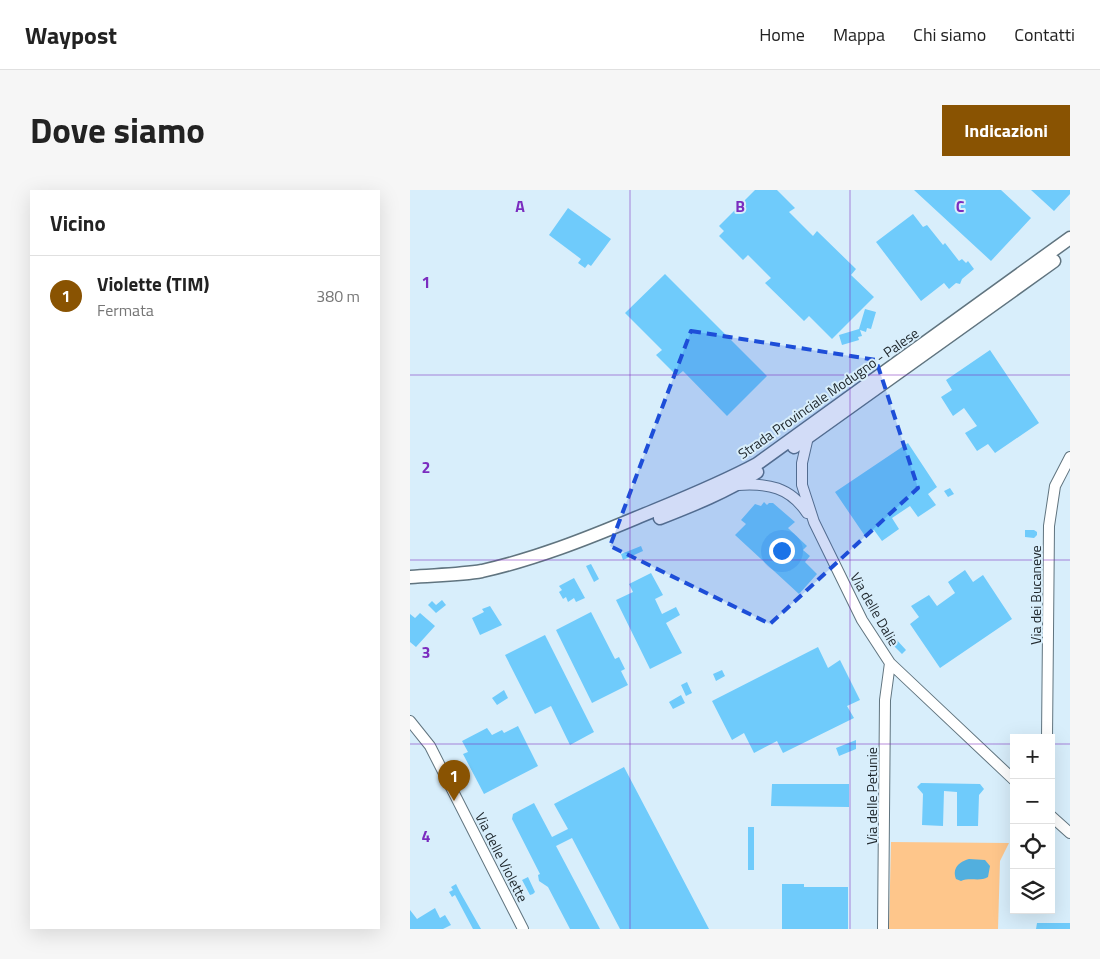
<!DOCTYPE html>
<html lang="it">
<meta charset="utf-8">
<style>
:root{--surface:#fff;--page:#f6f6f6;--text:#222;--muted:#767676;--line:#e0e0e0;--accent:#895302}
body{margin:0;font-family:"Titillium Web",sans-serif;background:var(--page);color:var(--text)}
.controls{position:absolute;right:15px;bottom:15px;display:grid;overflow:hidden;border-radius:0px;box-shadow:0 5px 20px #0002}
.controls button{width:45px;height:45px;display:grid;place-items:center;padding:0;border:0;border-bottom:1px solid var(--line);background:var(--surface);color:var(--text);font:25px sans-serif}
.you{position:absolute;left:371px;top:360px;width:18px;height:18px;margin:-12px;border:4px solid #fff;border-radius:50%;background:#1a73e8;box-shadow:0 0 0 8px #1a73e833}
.badge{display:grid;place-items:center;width:32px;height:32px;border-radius:50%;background:var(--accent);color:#fff;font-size:16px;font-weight:700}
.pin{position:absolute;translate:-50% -41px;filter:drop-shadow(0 1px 2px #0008)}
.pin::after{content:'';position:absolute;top:26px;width:18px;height:15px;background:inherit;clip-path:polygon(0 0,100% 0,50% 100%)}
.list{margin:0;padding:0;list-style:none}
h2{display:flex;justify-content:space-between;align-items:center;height:65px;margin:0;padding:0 20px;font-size:21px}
h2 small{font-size:16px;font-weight:400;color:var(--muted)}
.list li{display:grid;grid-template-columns:32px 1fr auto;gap:15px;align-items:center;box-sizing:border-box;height:80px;padding:0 20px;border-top:1px solid var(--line)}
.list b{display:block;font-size:19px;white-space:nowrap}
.list p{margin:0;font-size:16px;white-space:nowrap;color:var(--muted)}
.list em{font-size:16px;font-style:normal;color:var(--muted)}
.icon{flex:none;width:28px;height:28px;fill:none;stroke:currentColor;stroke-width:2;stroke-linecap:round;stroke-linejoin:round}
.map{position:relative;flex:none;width:660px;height:739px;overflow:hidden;border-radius:0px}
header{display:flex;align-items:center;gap:30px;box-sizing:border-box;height:70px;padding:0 25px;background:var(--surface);border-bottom:1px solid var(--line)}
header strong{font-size:24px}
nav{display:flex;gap:28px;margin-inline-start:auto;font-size:18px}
.intro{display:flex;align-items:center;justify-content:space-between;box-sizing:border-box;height:120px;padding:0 30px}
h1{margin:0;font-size:35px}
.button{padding:12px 22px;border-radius:0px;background:var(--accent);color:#fff;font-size:18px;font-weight:700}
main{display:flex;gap:30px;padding:0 30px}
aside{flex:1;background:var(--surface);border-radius:0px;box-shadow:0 5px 20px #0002}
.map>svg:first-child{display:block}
.green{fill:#fec68b}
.water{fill:#52afde}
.building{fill:#6fcbfb}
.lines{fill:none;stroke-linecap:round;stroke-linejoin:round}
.minor-casing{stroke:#60747f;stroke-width:12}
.major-casing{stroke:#60747f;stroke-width:15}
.minor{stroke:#fff;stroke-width:10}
.major{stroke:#fff;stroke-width:12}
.marked{fill:#1d4ed8;fill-opacity:0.2;stroke:#1d4ed8;stroke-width:4;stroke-dasharray:10 6;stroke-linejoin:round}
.grid{fill:none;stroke:#7b2cbf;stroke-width:1;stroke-opacity:0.55}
.labels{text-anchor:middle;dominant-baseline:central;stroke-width:4;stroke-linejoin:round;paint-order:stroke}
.street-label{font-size:14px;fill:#21292e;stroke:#d8eefb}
.grid-label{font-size:16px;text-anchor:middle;font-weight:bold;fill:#7b2cbf;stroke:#d8eefb;stroke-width:4;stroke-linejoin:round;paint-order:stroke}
</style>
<header>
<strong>Waypost</strong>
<nav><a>Home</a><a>Mappa</a><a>Chi siamo</a><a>Contatti</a></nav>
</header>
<div class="intro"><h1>Dove siamo</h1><a class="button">Indicazioni</a></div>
<main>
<aside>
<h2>Vicino<small></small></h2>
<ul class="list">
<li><span class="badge">1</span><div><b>Violette (TIM)</b><p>Fermata</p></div><em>380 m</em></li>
</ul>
</aside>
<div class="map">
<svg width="660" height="739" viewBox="0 0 660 739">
<rect width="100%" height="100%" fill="#d8eefb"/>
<path class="green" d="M481,652L599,653L590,671L588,739H479Z"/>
<path class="water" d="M559,669L575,670L580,676L578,687C570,692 560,687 551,691L546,689C542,678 549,672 559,669Z"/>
<path class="building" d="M345,0H367L385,18L379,22L403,46L407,41L446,79L441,85L464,107L422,149L399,126L394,131L355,93L361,88L338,65L333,70L309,46L314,41L309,36Z
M504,0H591L621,28L581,71Z
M621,0H660V4L644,21Z
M158,18L201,49L181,76L178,74L175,78L168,73L171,69L139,45Z
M503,24L513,37L517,35L533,55L535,53L549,71L552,69L556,73L558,71L564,79L552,89L550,94L546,93L539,99L534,93L511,111L466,52Z
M255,84L357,186L317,226L273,181L267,186L246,165L252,160L215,123Z
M455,119L466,122L461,139L457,138L456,142L450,140L452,146L448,147L449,150L432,155L429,145L449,139Z
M580,160L629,233L585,263L578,254L567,261L555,243L567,236L554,218L543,226L531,207L542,200L536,190Z
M498,253L527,297L518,304L526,315L508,327L500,316L482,328L489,339L472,351L464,340L455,346L425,302Z
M540,298L544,304L538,307L534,301Z
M354,312L357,315L359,313H363L385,332L378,338L397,356L393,360L400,366L395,372L407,384L389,404L325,345L336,334L331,330L345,314L351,316Z
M615,340H624L627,342V345L624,348L615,347Z
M231,356L233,361L213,370L211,364Z
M181,374L189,389L184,392L176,376Z
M555,380L563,392L573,385L602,429L530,478L500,434L509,427L501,416L519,405L527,416L545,403L538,392Z
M241,383L253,405L245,409L252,424L266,417L270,425L256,433L272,463L240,479L206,410L223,402L219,394Z
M164,388L175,408L166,412L164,408L158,412L156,407L153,409L149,402L152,400L149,396Z
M32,410L36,415L26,423L18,415L22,411L26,415Z
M80,416L92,435L70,445L62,428L74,422L72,419Z
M181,422L205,469L209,467L215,479L211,481L218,495L182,513L146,440Z
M10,423L25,436L6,457L0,452V424L5,428Z
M135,445L184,542L160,555L141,516L125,524L95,465Z
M485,448L496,460L492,464L480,452Z
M408,457L418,478L430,470L450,510L437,516L444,528L373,563L367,551L344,563L334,543L322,550L302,511Z
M312,480L315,486L306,491L303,484Z
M277,492L282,503L276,506L271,495Z
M94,500L98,508L87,515L82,508Z
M271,505L275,513L263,519L259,512Z
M108,536L128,576L74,604L53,564L58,562L52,551L77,538L82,545L92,540L94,543Z
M446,550V559L429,566L426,558Z
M214,577L299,739H210L162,648L146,656L190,739H160L138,697L129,691L128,685L130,684L102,629L103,624L124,613L142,647L158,639L144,614Z
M511,593L570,594L574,599L569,605L568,636H547V602L534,601L533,636L512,635L513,604L507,597Z
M362,594H439V617L361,616Z
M338,637H344V680H338Z
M118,687L125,702L123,704L120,705L112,690Z
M46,694L50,702L71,739H63L45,705L42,707L39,702L43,700L41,697Z
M372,694H394V697H438V739H372Z
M25,718L30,728L35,725L41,735L33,739H0V720L7,729Z
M627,733H660V739H626Z"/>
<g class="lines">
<defs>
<path id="minor" d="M398,247L392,273V295L404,332L452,430L480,473L604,590
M328,295C358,293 380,297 397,323
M0,531L20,556L113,739
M637,548L639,336L645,296L660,267
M641,626L660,643
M473,739L475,510L480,473"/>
<path id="major" d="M384,257L644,71
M250,328C283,315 316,302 347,282
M0,387C23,385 49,385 72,381C125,369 176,349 226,328C267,311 308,295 347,274L660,48"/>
</defs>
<use href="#minor" class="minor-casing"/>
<use href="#major" class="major-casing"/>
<use href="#minor" class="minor"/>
<use href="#major" class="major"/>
</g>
<path class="marked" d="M281,141L466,170L508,298L360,434L200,356Z"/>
<path class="grid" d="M220,0V739M440,0V739M0,185H660M0,370H660M0,554H604M641,554H660"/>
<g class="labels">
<g class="street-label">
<text transform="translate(418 203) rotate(-35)">Strada Provinciale Modugno - Palese</text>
<text transform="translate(625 405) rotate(-90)">Via dei Bucaneve</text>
<text transform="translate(465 419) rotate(60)">Via delle Dalie</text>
<text transform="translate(461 606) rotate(-90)">Via delle Petunie</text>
<text transform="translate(92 667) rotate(63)">Via delle Violette</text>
</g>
</g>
<g class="grid-label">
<text x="110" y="22">A</text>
<text x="330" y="22">B</text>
<text x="550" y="22">C</text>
<text x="16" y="98">1</text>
<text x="16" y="283">2</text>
<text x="16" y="468">3</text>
<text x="16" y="652">4</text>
</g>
</svg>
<div class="controls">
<button>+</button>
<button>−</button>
<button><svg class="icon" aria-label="locate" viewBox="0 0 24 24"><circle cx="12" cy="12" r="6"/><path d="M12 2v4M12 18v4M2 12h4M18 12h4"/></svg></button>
<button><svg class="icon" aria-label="layers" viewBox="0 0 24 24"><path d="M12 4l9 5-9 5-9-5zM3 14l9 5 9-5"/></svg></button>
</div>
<div class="you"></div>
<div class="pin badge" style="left:44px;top:611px">1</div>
</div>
</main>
